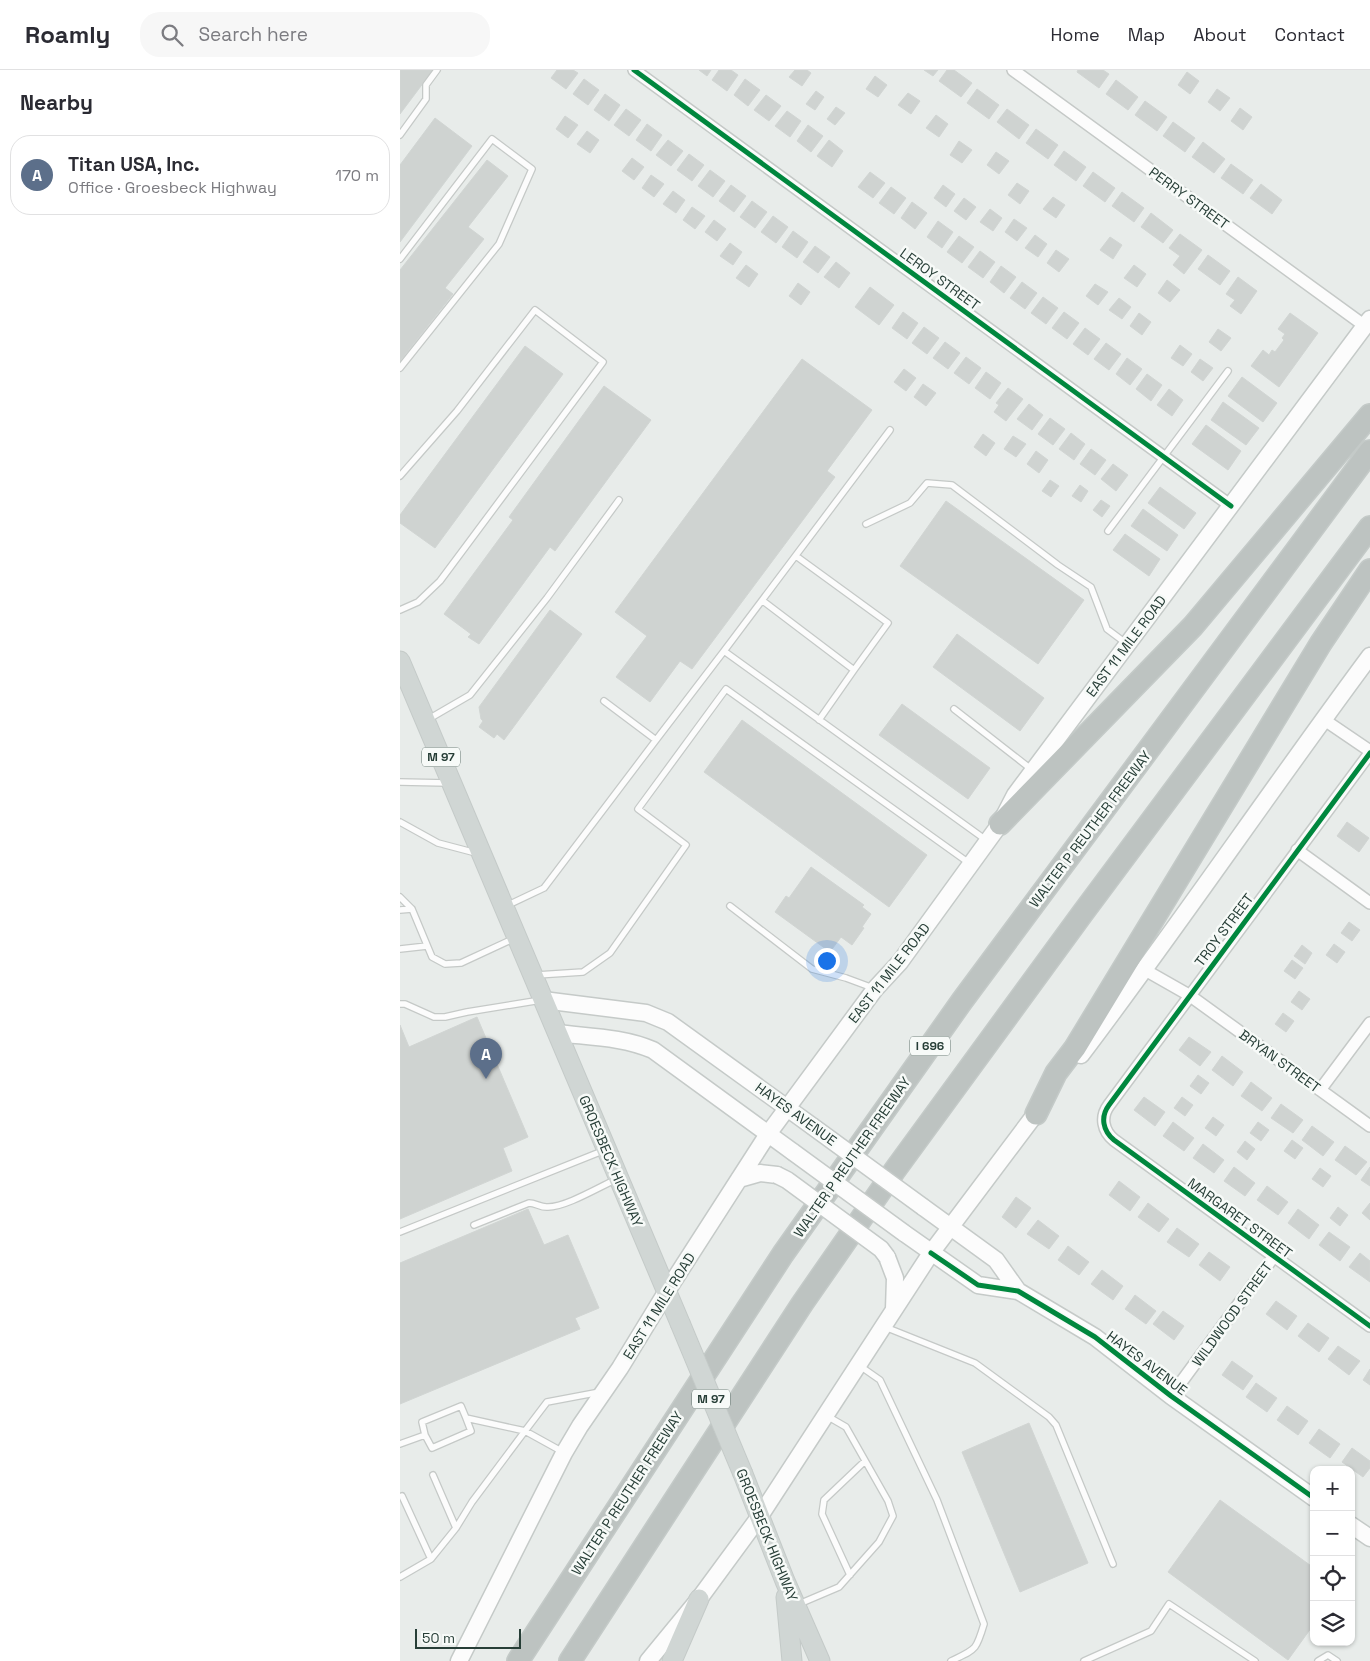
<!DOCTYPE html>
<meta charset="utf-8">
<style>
:root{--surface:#fff;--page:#f7f7f7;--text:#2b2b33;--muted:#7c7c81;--line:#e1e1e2;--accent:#7c3aed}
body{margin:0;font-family:"Space Grotesk",sans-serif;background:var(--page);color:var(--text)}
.controls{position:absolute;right:15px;bottom:15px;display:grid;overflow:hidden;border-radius:10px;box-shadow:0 1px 4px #0004}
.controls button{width:45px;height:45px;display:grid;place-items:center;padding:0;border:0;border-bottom:1px solid var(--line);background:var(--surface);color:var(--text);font:25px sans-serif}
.scale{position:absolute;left:15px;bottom:12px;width:106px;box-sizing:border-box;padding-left:5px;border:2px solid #273e37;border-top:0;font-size:14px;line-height:18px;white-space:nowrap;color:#273e37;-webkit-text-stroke:4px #f7faf8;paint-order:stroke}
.you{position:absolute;left:426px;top:890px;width:18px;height:18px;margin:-12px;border:4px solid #fff;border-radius:50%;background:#1a73e8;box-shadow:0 0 0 8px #1a73e833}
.badge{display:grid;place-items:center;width:32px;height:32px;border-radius:50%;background:var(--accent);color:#fff;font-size:16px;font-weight:700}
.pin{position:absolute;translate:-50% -41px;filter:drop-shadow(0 1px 2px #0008)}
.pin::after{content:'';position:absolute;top:26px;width:18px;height:15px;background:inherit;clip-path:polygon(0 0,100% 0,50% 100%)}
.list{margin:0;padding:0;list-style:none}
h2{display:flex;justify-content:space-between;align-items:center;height:65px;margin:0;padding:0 20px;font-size:21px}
h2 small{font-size:16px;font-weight:400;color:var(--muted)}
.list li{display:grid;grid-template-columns:32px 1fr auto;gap:15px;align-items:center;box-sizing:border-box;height:80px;margin:0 10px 10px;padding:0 10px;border:1px solid var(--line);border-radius:20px}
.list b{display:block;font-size:19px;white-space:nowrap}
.list p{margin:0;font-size:16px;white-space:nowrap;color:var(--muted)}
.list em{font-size:16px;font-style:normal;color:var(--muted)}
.icon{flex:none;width:28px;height:28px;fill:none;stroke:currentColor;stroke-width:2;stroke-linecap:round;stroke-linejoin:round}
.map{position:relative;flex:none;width:970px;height:1591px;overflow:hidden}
header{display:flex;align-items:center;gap:30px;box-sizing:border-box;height:70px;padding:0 25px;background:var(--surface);border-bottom:1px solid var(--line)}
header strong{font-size:24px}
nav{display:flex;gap:28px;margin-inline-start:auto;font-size:18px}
.search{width:350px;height:45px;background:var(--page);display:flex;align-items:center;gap:12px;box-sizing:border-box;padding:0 18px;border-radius:20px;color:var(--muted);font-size:19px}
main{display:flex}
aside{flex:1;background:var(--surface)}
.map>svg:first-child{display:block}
.building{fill:#cfd3d1;stroke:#d1d5d3}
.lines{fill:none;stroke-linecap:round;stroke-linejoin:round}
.lane-casing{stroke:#c5c9c7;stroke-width:8}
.street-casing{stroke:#c5c9c7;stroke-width:14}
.secondary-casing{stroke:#c5cac8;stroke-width:19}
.primary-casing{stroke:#c4cac8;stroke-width:21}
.highway-casing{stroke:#c4cac8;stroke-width:24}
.lane{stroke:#fcfcfc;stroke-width:5.5}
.street{stroke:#fcfcfc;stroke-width:11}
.secondary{stroke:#fcfcfc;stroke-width:16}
.primary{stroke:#d0d6d4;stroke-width:19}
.highway{stroke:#bdc3c1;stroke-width:21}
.secondary-bridge-casing{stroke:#c5cac8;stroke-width:19;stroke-linecap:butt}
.primary-bridge-casing{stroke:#c4cac8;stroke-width:21;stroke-linecap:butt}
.secondary-bridge{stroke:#fcfcfc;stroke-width:16}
.primary-bridge{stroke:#d0d6d4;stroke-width:19}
.cycleway-casing{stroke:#f7faf8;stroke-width:8}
.cycleway{stroke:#00873e;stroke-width:5}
.labels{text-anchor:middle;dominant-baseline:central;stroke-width:5;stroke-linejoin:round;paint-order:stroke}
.shield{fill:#f7faf8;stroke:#657671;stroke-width:1}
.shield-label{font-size:12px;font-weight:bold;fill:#273e37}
.street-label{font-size:14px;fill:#273e37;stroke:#f7faf8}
</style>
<header>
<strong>Roamly</strong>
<div class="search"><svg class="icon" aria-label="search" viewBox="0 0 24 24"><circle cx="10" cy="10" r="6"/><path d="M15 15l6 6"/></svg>Search here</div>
<nav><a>Home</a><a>Map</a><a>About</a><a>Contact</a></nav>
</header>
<main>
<aside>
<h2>Nearby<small></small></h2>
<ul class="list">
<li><span class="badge" style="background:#5c6f8a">A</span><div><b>Titan USA, Inc.</b><p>Office · Groesbeck Highway</p></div><em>170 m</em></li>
</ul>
</aside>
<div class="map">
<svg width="970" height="1591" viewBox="0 0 970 1591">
<rect width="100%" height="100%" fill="#e8ecea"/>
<path class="building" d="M0,0H33L0,44Z
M157,0H173L178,3L166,19L151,8Z
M299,0H311L307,6Z
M319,0H331L338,5L327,21L312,10Z
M395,0H407L411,3L402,16L389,7Z
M524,0H538L533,6Z
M547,0H554L572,13L561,27L539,11Z
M678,0H703L709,4L699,18L677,2Z
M787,2L799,11L790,24L778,15Z
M475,6L487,15L478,27L466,19Z
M184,9L199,20L188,35L173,24Z
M345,9L360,20L348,36L334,25Z
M716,10L738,27L728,40L706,24Z
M577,19L599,35L589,49L567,33Z
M817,19L830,28L820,41L808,32Z
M416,21L424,27L415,40L406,34Z
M508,23L520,31L511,44L498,35Z
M205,24L220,35L209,51L194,40Z
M366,25L381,36L369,51L354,40Z
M745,31L767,47L757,61L735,45Z
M436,37L445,43L435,55L427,49Z
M840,38L852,47L843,60L831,51Z
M226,39L241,50L229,66L214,55Z
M607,39L629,55L619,69L597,52Z
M387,41L401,51L390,67L375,56Z
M536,45L548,54L539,67L526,58Z
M165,46L178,55L168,68L156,59Z
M35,48L72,76L0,172V95Z
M773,52L795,68L785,82L763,66Z
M247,54L262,65L251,81L236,70Z
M408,55L423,66L411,82L397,71Z
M636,59L658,75L648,89L626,73Z
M187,61L199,70L190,83L177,74Z
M268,70L283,81L271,96L256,85Z
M429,70L443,81L432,97L417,86Z
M559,71L572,80L562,93L550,85Z
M803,72L825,89L814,103L792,87Z
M664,81L686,97L676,111L654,95Z
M596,82L609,91L599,104L587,95Z
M289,84L304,95L292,111L277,100Z
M232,88L244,97L234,110L222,101Z
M87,90L108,106L68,157L84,169L45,218L53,224L0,291V200Z
M831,94L853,110L843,124L821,108Z
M310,100L325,111L313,127L298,116Z
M470,102L485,113L473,128L458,117Z
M693,102L715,118L705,132L683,116Z
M251,105L264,114L254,127L242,118Z
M617,113L629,121L620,134L608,125Z
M861,114L882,130L872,144L850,128Z
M331,115L346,126L334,142L319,131Z
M543,115L555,124L546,137L534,128Z
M491,117L506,128L494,144L479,133Z
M273,121L285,130L276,143L263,134Z
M722,122L744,138L734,152L712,136Z
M653,127L665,135L656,148L643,139Z
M564,128L576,137L566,150L554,141Z
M352,131L367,142L355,158L340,147Z
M512,132L527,143L515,159L501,148Z
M292,137L305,146L295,159L283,150Z
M590,139L602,148L593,161L580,152Z
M751,143L773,160L763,173L741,157Z
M373,146L388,157L376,173L361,162Z
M614,149L627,158L617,171L605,162Z
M314,150L326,159L317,171L305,162Z
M538,151L553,162L542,178L527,167Z
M393,161L408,172L397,188L382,177Z
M780,164L802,180L784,204L773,195L780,186L769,178Z
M635,165L647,174L638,187L625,178Z
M559,166L574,177L562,193L547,182Z
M710,167L722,175L713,189L700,180Z
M330,173L342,182L333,195L320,186Z
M415,176L430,187L418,203L403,192Z
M656,180L669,189L659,202L647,193Z
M580,181L595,192L583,208L568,197Z
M808,185L830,201L820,215L798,199Z
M436,192L450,203L439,218L424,207Z
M346,195L358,204L349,217L336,208Z
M734,195L746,204L737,217L724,208Z
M601,196L616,207L604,223L590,212Z
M838,207L857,221L841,244L830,236L835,230L826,224Z
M767,210L780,220L770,232L758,223Z
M622,212L637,223L625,239L610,228Z
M398,213L410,222L401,235L389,226Z
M695,214L708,222L698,235L686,226Z
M470,217L494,235L479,255L455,237Z
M643,227L658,238L646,254L631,243Z
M719,228L731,237L722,249L709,240Z
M503,242L518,253L507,269L492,258Z
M664,242L679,253L667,269L652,258Z
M739,243L751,252L742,265L730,256Z
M890,243L918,263L879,317L851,296L863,280L869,285L872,280L875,282L884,270L882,268L885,264L878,259Z
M524,257L539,268L527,284L512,273Z
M685,258L700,269L688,285L673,274Z
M818,259L831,268L821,281L809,272Z
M545,272L560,283L548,299L533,288Z
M706,273L721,284L709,300L694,289Z
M780,275L792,284L783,296L771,288Z
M125,276L163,304L35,478L0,453V445Z
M566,287L581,298L569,314L554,303Z
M727,288L742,299L730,315L716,304Z
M402,289L472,340L427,401L435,407L292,599L280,591L250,632L216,607L247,566L215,542Z
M800,289L813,298L803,311L791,302Z
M504,299L516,308L506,321L494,312Z
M586,302L601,313L590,329L575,318Z
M747,304L762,315L751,331L736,319Z
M842,307L877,333L863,352L828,326Z
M523,314L536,323L526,336L514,327Z
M204,316L251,350L155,481L150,477L79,574L68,567L71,564L44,544L113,450L109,447Z
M608,318L623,329L606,351L594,342L599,335L596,333Z
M769,319L783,330L772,346L757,335Z
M823,332L859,358L846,375L811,350Z
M629,334L643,345L632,360L617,349Z
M650,348L665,359L653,375L638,364Z
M806,355L841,381L828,400L792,374Z
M671,363L685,374L674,390L659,379Z
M583,364L595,373L586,386L574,377Z
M613,366L626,374L616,387L604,379Z
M691,379L706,390L695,405L680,394Z
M636,381L648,390L639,403L627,394Z
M713,394L728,405L716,421L701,409Z
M650,410L659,416L651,427L642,421Z
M680,415L688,421L681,432L672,426Z
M760,417L796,443L784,459L748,433Z
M701,430L710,436L702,447L693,440Z
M546,431L684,530L638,594L500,496Z
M743,439L778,465L767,481L731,456Z
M725,464L760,489L749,506L713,480Z
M150,540L182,564L104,670L97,664L94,668L79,657L83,651L81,649L79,637Z
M557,564L644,628L620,661L533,597Z
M502,634L590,698L568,729L479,665Z
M342,650L527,785L489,837L304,702Z
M947,752L969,768L959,782L937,766Z
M411,797L464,835L462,837L471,844L462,857L464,858L452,875L441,867L430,882L375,842L386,826L389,828Z
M949,852L960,860L952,871L941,863Z
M934,874L945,882L937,893L926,885Z
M902,875L912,883L905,894L894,886Z
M892,890L903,898L895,909L884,901Z
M899,921L910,929L902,940L891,932Z
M883,943L894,951L886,962L875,954Z
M77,947L128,1067L103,1078L112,1101L0,1149V955L9,977Z
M789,967L811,982L800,996L779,980Z
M822,986L843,1002L833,1016L812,1000Z
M798,1005L809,1013L801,1024L790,1016Z
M851,1012L872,1028L862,1041L841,1026Z
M744,1027L765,1042L755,1056L734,1040Z
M782,1027L793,1035L785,1046L774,1038Z
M881,1034L903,1050L893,1063L871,1048Z
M813,1047L824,1055L816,1066L805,1058Z
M773,1052L794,1068L784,1081L763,1066Z
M858,1052L869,1060L861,1071L850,1063Z
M912,1056L934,1072L923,1086L902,1070Z
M892,1070L903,1078L895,1089L884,1081Z
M845,1071L855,1079L847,1090L837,1082Z
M803,1074L824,1090L814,1103L793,1088Z
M945,1076L967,1092L956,1105L935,1090Z
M834,1097L855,1113L845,1126L824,1111Z
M970,1097V1116L961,1110Z
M920,1098L931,1106L923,1117L912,1109Z
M719,1111L740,1127L730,1141L709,1125Z
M867,1116L888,1132L878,1145L857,1130Z
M616,1127L631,1138L616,1158L602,1147Z
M748,1133L769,1149L759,1162L738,1147Z
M970,1133V1150L962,1143Z
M938,1137L948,1145L940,1156L930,1148Z
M128,1139L144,1175L168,1165L199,1238L175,1248L180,1259L0,1334V1193Z
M898,1139L919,1155L909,1169L888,1153Z
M638,1150L659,1166L649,1179L627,1164Z
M777,1158L799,1174L789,1187L767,1172Z
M929,1162L950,1177L940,1191L919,1175Z
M668,1176L689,1192L679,1205L658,1190Z
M809,1182L830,1197L820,1211L799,1195Z
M960,1183L970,1191V1212L949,1197Z
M702,1200L723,1216L713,1230L691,1214Z
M735,1225L756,1241L746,1254L725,1239Z
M876,1231L897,1246L887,1260L866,1244Z
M763,1241L784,1256L774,1270L753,1254Z
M908,1253L929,1268L919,1282L898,1266Z
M938,1276L960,1291L949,1305L928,1289Z
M832,1291L853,1306L843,1320L822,1305Z
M970,1299V1315L963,1310Z
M856,1313L877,1328L867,1342L846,1327Z
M887,1336L908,1351L898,1365L877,1350Z
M629,1353L688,1493L620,1522L562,1382Z
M919,1359L940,1374L930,1388L909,1373Z
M952,1378L970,1391V1398L963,1407L942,1392Z
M820,1430L914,1498V1554L888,1590L768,1502Z"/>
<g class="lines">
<defs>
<path id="lane" d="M0,65L26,29V15L37,0
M0,189L92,69L132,99L99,174L0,298
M490,360L324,581L586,770
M0,406L57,341L135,240L203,292L40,511L18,532L0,540
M466,454L510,433L527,413L552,415L658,495L691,517L707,559L727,574
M708,461L828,301
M396,486L488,553L454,600
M363,531L454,600L419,650
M554,639L631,699
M27,650L70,625L147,528L219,430
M256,670L324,581
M0,712L48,713
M0,752L38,773L76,783
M0,827L12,839L32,887L45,894L61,893L115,868
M106,836L144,818L256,670L204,631
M330,836L412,899L446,908L473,918
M0,840L12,839
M0,879L27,876
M137,905L183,902L210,883L286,775L238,739L326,619L569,793
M0,934H5L34,947H45L67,942L141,930
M74,1155L129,1133C136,1133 141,1138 148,1137C166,1137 199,1117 217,1109
M0,1162L205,1080
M485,1257L575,1293L649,1347L656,1355L713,1494
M460,1296L480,1310L537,1430L584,1554C576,1581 576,1579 551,1591
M66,1348L71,1361L32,1378L25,1365L22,1352L61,1336L66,1348L125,1361L147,1332L200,1322
M0,1374L25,1365
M33,1405L56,1458
M2,1426L31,1489
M450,1505L422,1444L424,1430L465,1391
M0,1507L31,1489L56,1458L72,1432L125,1361L163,1382
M399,1534L439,1517L479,1472L493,1446L488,1431L446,1357L427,1346
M684,1591L751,1561L769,1534L855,1591
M918,1591L928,1585L937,1591"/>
<path id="street" d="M234,0L831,436
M613,0L965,256
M923,649L970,681
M970,683L709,1035C700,1047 703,1061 714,1070L970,1256
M897,780L970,833
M745,900L789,925L970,1056
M920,1020L970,953
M771,1326L874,1186"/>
<path id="secondary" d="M143,930L246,943L268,952L412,1056
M157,963C190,967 223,967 253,980L393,1082
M681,985C780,854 872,718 970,586
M339,1109L360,1103L377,1105
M523,1137L596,1190L618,1221
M504,1163L578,1215L618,1221L695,1267L771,1326L914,1428
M487,1187L495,1208L494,1239
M951,1455L970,1468
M59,1591L164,1383L180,1356L220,1298L267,1221L368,1064L475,919L500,892L600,754L615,725L970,249
M248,1591L299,1529L360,1446L531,1183L643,1034"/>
<path id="primary" d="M0,591L280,1253
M343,1404L385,1511L420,1591
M386,1527L392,1591
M272,1591L299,1529"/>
<path id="highway" d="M600,754L793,556L970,345
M636,1044L656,1003L675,978L921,573L970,500
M118,1591L383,1184L562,931L970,381
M170,1591L402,1234L495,1100L682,844L970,457"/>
</defs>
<use href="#lane" class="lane-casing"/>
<use href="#street" class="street-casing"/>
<use href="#secondary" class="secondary-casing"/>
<use href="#primary" class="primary-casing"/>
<use href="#highway" class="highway-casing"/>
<use href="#lane" class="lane"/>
<use href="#street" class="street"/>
<use href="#secondary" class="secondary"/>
<use href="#primary" class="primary"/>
<use href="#highway" class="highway"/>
<defs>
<path id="secondary-bridge" d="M412,1056L523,1137
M393,1082L504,1163
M377,1105L387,1110L481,1179L487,1187"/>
<path id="primary-bridge" d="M280,1253L343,1404"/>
</defs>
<use href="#secondary-bridge" class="secondary-bridge-casing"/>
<use href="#primary-bridge" class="primary-bridge-casing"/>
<use href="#secondary-bridge" class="secondary-bridge"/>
<use href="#primary-bridge" class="primary-bridge"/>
<defs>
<path id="cycleway" d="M234,0L831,436
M970,683L709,1035C700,1047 703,1061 714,1070L970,1256
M531,1183L578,1215L618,1221L695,1267L771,1326L914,1428"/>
</defs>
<use href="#cycleway" class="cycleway-casing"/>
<use href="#cycleway" class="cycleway"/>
</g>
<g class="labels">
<g class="shield">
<rect x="22" y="677.5" width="38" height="19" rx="4"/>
<rect x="510" y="966.5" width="40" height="19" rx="4"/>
<rect x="292" y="1319.5" width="38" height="19" rx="4"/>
</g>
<g class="shield-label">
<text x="41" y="687">M 97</text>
<text x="530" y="976">I 696</text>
<text x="311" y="1329">M 97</text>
</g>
<g class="street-label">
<text transform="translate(789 128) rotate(36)">PERRY STREET</text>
<text transform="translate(540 209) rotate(36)">LEROY STREET</text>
<text transform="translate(726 576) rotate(-53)">EAST 11 MILE ROAD</text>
<text transform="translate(690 759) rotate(-53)">WALTER P REUTHER FREEWAY</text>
<text transform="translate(824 860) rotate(-53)">TROY STREET</text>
<text transform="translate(489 903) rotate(-52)">EAST 11 MILE ROAD</text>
<text transform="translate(880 991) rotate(36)">BRYAN STREET</text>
<text transform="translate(396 1044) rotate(36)">HAYES AVENUE</text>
<text transform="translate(452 1087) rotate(-55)">WALTER P REUTHER FREEWAY</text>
<text transform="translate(211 1091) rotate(67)">GROESBECK HIGHWAY</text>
<text transform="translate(840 1148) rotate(36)">MARGARET STREET</text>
<text transform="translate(259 1236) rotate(-58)">EAST 11 MILE ROAD</text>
<text transform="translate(832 1244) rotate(-54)">WILDWOOD STREET</text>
<text transform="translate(747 1293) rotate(37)">HAYES AVENUE</text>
<text transform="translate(227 1423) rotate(-57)">WALTER P REUTHER FREEWAY</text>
<text transform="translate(367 1465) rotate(68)">GROESBECK HIGHWAY</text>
</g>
</g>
</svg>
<div class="controls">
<button>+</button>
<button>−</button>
<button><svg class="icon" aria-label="locate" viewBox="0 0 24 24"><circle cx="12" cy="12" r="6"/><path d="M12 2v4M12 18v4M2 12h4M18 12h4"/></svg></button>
<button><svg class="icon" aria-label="layers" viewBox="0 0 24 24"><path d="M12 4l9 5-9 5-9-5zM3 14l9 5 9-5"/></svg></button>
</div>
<div class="scale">50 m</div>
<div class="you"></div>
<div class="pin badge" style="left:86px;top:1009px;background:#5c6f8a">A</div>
</div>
</main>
